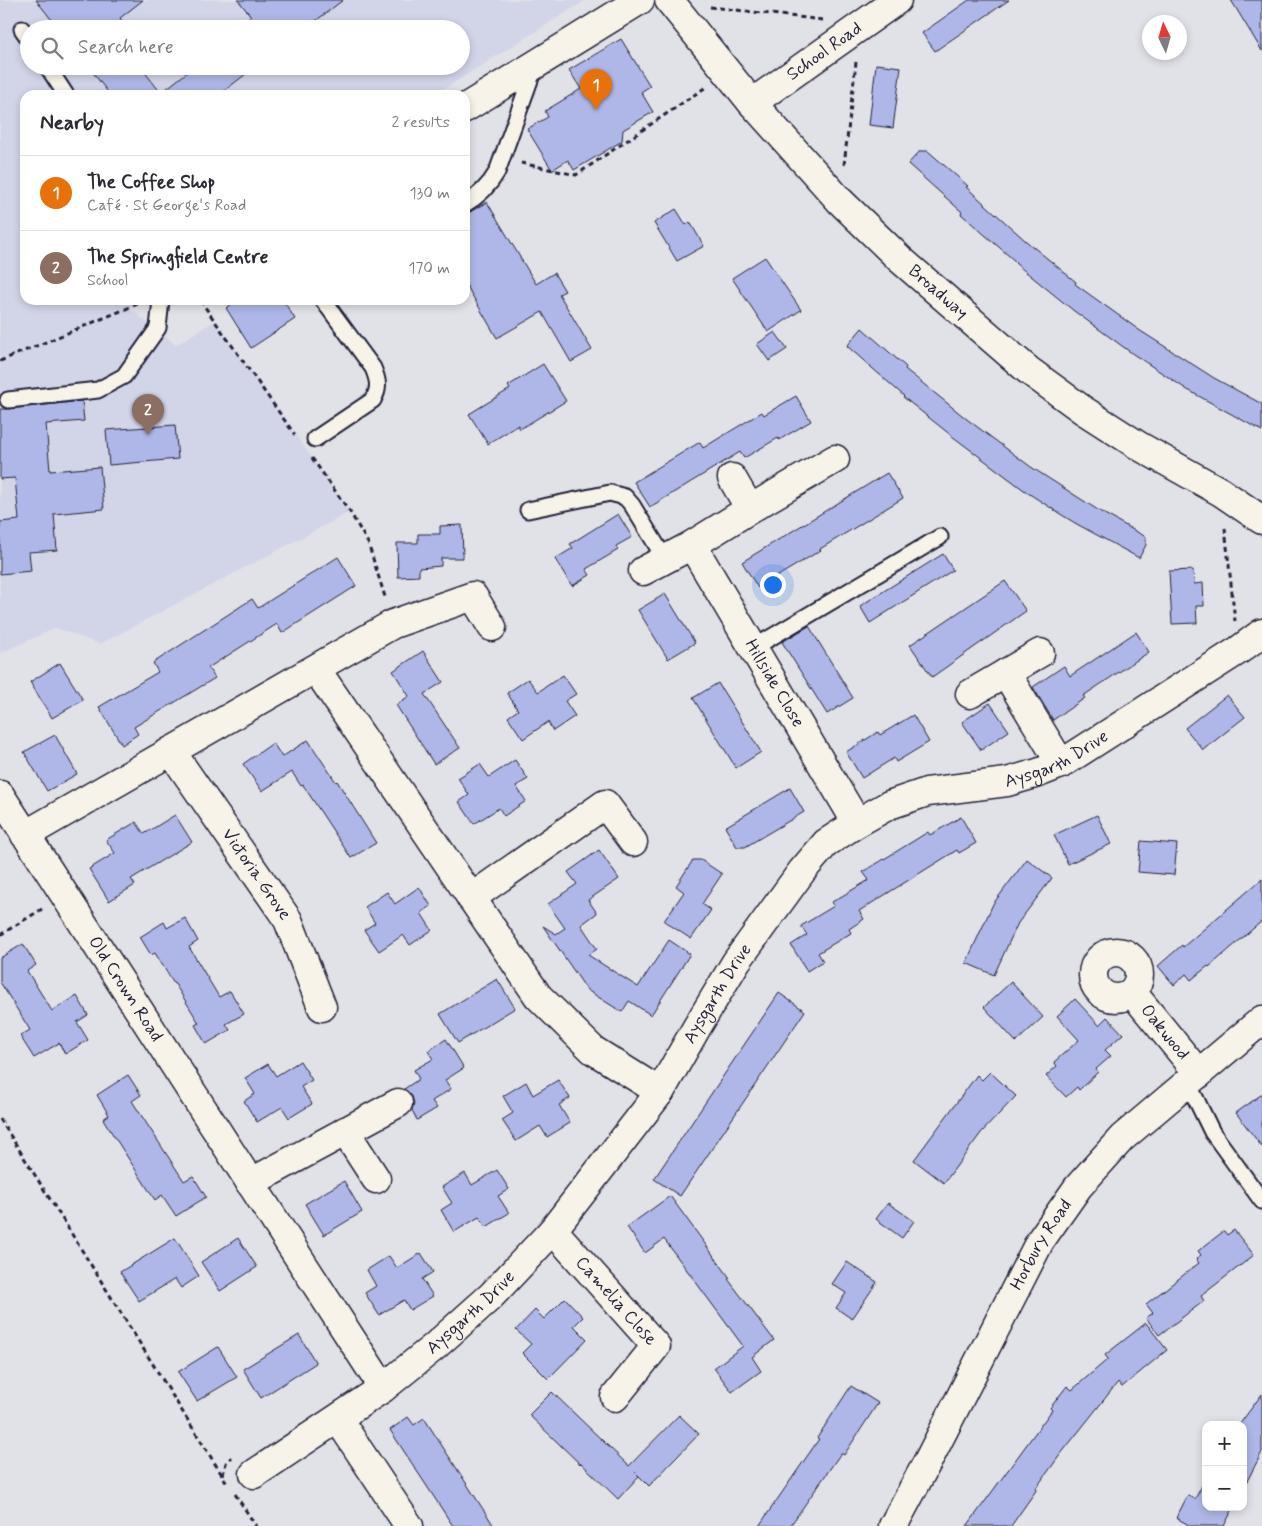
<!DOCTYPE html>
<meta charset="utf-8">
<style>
:root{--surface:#fff;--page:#f2f2f3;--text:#2b2b33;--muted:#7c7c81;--line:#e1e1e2;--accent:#2563eb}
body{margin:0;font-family:Mynerve,sans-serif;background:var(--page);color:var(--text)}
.controls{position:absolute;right:15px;bottom:15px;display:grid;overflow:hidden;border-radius:10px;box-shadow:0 2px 8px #0003}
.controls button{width:45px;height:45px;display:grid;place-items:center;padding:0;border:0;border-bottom:1px solid var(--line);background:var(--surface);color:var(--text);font:25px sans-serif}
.compass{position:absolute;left:1142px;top:15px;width:45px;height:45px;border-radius:50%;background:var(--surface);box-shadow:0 2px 8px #0003;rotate:355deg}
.you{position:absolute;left:772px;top:584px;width:18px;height:18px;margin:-12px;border:4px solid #fff;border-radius:50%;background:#1a73e8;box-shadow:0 0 0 8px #1a73e833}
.badge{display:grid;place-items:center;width:32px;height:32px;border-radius:50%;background:var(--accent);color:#fff;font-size:16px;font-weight:700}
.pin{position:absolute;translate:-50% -41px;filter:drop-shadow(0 1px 2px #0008)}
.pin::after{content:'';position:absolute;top:26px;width:18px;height:15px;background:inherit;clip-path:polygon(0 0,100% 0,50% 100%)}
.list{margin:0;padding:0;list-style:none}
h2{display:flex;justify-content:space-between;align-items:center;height:65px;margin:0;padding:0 20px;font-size:21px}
h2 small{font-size:16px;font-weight:400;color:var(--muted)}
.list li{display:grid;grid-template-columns:32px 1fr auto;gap:15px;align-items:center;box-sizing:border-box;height:75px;padding:0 20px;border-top:1px solid var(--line)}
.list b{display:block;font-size:19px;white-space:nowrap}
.list p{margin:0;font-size:16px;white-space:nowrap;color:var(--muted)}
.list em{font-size:16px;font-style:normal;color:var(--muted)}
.icon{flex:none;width:28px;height:28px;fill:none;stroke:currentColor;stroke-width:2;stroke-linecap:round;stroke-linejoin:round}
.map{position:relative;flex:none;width:1262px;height:1526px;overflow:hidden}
.search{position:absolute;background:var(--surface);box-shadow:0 2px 8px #0003;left:20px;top:20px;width:450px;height:55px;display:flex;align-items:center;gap:12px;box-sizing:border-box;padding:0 18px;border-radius:28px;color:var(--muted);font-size:19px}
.panel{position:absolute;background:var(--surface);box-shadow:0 2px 8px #0003;left:20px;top:90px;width:450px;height:215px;border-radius:15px}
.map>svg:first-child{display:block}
.built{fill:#d2d4e8;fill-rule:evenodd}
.building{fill:#aeb7e7;stroke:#22223b}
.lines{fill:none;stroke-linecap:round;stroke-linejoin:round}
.lane-casing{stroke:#22223b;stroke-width:19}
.street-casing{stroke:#22223b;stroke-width:31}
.secondary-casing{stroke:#22223b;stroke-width:31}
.highway-casing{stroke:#22223b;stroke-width:31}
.path{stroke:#22223b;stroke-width:3;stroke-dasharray:5 4;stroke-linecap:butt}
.lane{stroke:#f7f3e8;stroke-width:15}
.street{stroke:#f7f3e8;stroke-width:28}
.secondary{stroke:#f7f3e8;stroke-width:28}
.highway{stroke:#f7f3e8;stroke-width:28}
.labels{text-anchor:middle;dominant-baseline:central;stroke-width:4.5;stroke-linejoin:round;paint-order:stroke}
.street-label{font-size:18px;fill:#22223b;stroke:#f7f3e8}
</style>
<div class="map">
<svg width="1262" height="1526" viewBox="0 0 1262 1526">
<rect width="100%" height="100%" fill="#e1e1e8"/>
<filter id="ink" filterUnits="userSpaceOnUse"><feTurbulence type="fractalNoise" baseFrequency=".02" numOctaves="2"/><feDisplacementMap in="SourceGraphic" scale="10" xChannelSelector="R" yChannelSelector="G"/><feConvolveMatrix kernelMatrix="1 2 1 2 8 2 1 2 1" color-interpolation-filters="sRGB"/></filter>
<g filter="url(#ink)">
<path class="built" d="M0,0H586L434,95H25V300H136L129,308L176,345L215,321L350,512L100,644L56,628L0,653ZM29,29H461V66H29Z"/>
<path class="building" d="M36,0H143L120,18L127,28L126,29H59Z
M238,0H343L305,29H243L247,26L244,22L251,16Z
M969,0H1009L935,51L922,33Z
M1231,0H1262V51Z
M621,39L650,86L641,92L653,112L623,130L622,141L574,170L568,160L552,170L527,129L548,117L545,111L581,89L569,70Z
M876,64L901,67L893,128L869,125Z
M88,66H140L161,93L195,66H256L219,95H110Z
M920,151H928L968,186L966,187L1026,241L1076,282L1075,284L1139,330L1214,378L1262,404V431L1186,389L1159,371L1133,354L1074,311L1015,263L1016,262L961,214L962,212L908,164Z
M487,202L536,284L554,273L565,291L559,294L592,350L571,362L542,312L497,338L465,283V215Z
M676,209L686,225L690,222L704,246L677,261L654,223Z
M765,257L801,310L768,332L732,278Z
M238,300H283L295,319L251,348L226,308Z
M862,328L906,367L905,369L968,420L1031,467L1101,512L1146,537V545L1139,558L1075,523L1054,510L1052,507L1051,508L1028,493L952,436L903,397L904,396L847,346Z
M775,332L787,349L769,361L757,344Z
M543,364L566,401L520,429L518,425L488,444L469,414L510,389L508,386Z
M796,396L811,421L779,440L778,438L744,458L740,452L650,507L634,482L700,442L703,448L762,412L764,415Z
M82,401L84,421L46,424L50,471L100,467L104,509L54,514L57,550L29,552L31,571L0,574V522L19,520L15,478L0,479V409H9Z
M175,425L178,459L109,465L106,430Z
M887,473L903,498L820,549L821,550L758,588L742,562Z
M618,514L632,537L616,546L618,550L586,569L590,575L572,586L555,559L573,548L570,544Z
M462,525L463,558H441V566L419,568V576L398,577L397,543H418V534H440V526Z
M943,554L953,570L870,623L860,606Z
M338,557L356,586L282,633L277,624L208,668L215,678L134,727L138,734L122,745L99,707L158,672L153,663L252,599L258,608Z
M1193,570L1194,584L1203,583L1204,606H1196L1197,623L1172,624L1169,571Z
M1005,581L1026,611L932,677L910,645Z
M665,594L695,643L668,659L638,610Z
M809,626L853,698L827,714L782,642Z
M1136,632L1149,652L1083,696L1085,698L1053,720L1033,687L1064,666L1070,676Z
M423,651L443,682L424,694L460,748L434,764L396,705L409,696L393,671Z
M60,663L83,700L52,718L30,682Z
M563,675L576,694L565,701L575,716L553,731L548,722L523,739L508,717L518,710L507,693L528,679L538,692Z
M718,683L761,752L736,768L693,698Z
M1227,695L1245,717L1203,750L1185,728Z
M990,703L1009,731L981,750L962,722Z
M913,715L929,742L896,762L894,758L862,778L846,752L878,732L880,735Z
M55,735L77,774L47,791L24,752Z
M308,740L336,782L337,781L376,843L351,858L303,785L301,786L292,772L262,791L243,764L273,743L282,757Z
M515,760L528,779L516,786L526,801L504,816L499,808L474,824L459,802L469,795L458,778L480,764L489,777Z
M790,788L804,812L745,847H737L725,827Z
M175,815L192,842L131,879L135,885L109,901L89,869L115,853L106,840L136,822L144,834Z
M1097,815L1111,844L1068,864L1054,835Z
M961,817L976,843L959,853L957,850L859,911L864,919L849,929L851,933L818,953L823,961L807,971L791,945L807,935L801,926L834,906L832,902L869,880L863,872L928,832L930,835Z
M1141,841L1177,844L1174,875L1138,872Z
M599,850L619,879L588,900L597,913L581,925L597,949L588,955L638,987L669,940L690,954L651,1015L629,1001L622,1012L587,990L543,926L556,934L565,928L548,904L577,884L568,872Z
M1027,859L1052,878L1018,923L994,975L966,963L993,904Z
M693,860H701L722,874L702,904L711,910L691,939L664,921L684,892L676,886Z
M1262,879V921L1209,967L1208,966L1191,980L1186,974L1174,985L1158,966L1182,945L1183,947Z
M419,887L431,906L421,913L432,930L410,945L403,935L379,951L364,930L375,923L365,907L387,892L395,904Z
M185,918L198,941L189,947L219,997L230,991L244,1014L226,1024L230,1030L206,1044L195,1025L199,1023L175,984H174L155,953L151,955L140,937L164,922L167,928Z
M23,944L36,965L27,971L52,1011L77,996L88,1015L77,1022L88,1040L65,1054L59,1043L34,1058L20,1036L30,1030L0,982V958Z
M497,979L515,1008L458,1043L440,1014Z
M1011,982L1043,1017L1016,1042L984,1007Z
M779,993L805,1011L680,1196L654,1179Z
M1075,999L1099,1025L1107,1017L1123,1034L1105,1050L1111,1056L1096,1069L1098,1072L1079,1090L1077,1087L1066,1097L1046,1076L1057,1066L1054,1062L1079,1040L1057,1016Z
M446,1039L464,1068L445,1080L451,1089L432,1101L437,1108L417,1120L412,1110L414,1103L412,1096L404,1089L419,1079L414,1070L433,1059L428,1051Z
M300,1061L312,1080L301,1087L312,1104L289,1118L282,1107L257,1122L244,1101L255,1094L245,1078L268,1064L276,1076Z
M990,1072L1016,1096L981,1133L944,1183L914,1160L977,1075L982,1080Z
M128,1075L141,1095L132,1101L143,1118L184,1181L193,1176L206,1197L176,1216L162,1195L155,1200L103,1119L109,1115L97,1095Z
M558,1080L570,1098L559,1105L570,1123L547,1137L540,1126L516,1141L502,1120L513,1113L503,1096L526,1082L533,1095Z
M1262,1094V1147L1236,1113Z
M497,1170L509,1189L498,1196L509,1213L486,1227L479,1217L454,1232L441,1210L452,1203L442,1187L465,1173L472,1185Z
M344,1181L362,1212L324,1235L305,1204Z
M670,1196L730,1278L728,1279L774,1340L752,1357L761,1371L732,1392L714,1368L743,1346L664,1239L645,1253L627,1227Z
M888,1203L914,1221L902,1238L876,1219Z
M1234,1230L1254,1255L1201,1296L1204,1301L1159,1335L1146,1318L1153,1313L1146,1304L1199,1263L1196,1259L1201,1255L1198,1251L1224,1231L1227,1235Z
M175,1238L199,1276L181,1288L175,1279L139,1301L120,1272Z
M238,1238L257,1267L220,1291L201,1262Z
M421,1253L433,1272L422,1279L433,1296L410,1310L404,1300L379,1315L365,1293L376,1286L367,1270L389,1256L397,1268Z
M847,1262L877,1282L852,1319L836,1308L846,1293L832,1284Z
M565,1298L583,1317L574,1326L587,1339L548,1379L522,1353L531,1344L516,1330L535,1310L544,1319Z
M1146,1323L1167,1350L1122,1387L1118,1382L1060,1455L1036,1488L1037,1489L1011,1526H967L1052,1410L1050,1408L1067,1386L1072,1390L1108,1359L1105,1355Z
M299,1335L316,1363L261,1398L243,1369Z
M218,1347L237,1377L197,1401L178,1372Z
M851,1386L878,1403L844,1455L841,1453L790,1526H759L819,1439L817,1438Z
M552,1392L629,1466L679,1415L699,1434L649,1486L635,1472L639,1476L618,1499L581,1463L580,1464L529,1415Z
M1262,1394V1452L1243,1489V1425H1239Z
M408,1417L414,1425L424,1418L494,1526H453L390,1430Z
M1206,1478V1507H1234L1224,1526H1191L1176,1518L1188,1495L1195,1499Z"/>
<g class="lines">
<defs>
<path id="lane" d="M22,29L29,39
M47,66L66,95
M465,204C479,196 489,186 497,172L535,66
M8,400L98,390L124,376L158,328L161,300
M315,439L373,400C380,388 378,380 373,368L323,300
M528,510L610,493L625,497L632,505L665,559
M753,648L940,537
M1188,1083L1212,1132L1262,1201"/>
<g id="street">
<path id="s1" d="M752,103L897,0"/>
<path d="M465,108L640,0"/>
<path d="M732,478L750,509"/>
<path id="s2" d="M692,545L857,823"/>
<path d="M643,571L692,545L750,509L835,459"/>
<path d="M316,669L538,996L593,1050L660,1092"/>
<path d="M1006,673L1061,764"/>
<path d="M970,694L1040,653"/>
<path id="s3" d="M171,751L288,920L322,1007"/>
<path id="s4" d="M0,795L383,1388"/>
<path d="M25,835L393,624L473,596L492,627"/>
<path d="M471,898L605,804L633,842"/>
<circle cx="1116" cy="975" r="23"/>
<path id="s5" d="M1132,992L1199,1074"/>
<path d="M345,1131L376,1179"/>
<path d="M250,1183L398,1103"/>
<path id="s6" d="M553,1230L656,1346L615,1397"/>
<path d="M338,1419L409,1526"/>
<path id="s7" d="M254,1474L383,1388L434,1347L491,1296L553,1230L660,1092L697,1027L736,962L802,871L826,843L857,823L889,805L927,792L1007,782L1038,773L1061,764L1239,650L1262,633"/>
</g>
<g id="secondary">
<path id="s8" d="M669,0L752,103L779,133L840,201L901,260L1028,370L1083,410L1139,446L1221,492L1262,520"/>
</g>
<g id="highway">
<path id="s9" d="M893,1526L930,1457L1040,1241L1078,1187L1122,1138L1262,1020"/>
</g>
</defs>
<use href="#lane" class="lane-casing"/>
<use href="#street" class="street-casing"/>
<use href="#secondary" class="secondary-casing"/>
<use href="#highway" class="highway-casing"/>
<path class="path" d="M710,7L823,20
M521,163L576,175L706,87
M844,165L856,62
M200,300L295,435
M0,361L140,303
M312,458L350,512L368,543L386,600
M1225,528L1235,621
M0,935L42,909
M0,1119L227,1483
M223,1475L226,1463L232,1457
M235,1494L256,1526"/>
<use href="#lane" class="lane"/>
<use href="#street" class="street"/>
<use href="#secondary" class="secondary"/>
<use href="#highway" class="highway"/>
</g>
</g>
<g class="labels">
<g class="street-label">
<text stroke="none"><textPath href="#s1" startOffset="89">School Road</textPath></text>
<text stroke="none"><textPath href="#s8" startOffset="398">Broadway</textPath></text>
<text stroke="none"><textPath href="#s2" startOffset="161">Hillside Close</textPath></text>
<text stroke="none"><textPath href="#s7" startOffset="1111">Aysgarth Drive</textPath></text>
<text stroke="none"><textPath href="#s3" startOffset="150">Victoria Grove</textPath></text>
<text stroke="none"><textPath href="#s4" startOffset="231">Old Crown Road</textPath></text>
<text stroke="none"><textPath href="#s7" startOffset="676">Aysgarth Drive</textPath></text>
<text stroke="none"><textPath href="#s5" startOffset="52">Oakwood</textPath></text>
<text stroke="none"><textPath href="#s9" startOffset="318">Horbury Road</textPath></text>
<text stroke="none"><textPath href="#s6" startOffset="95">Camelia Close</textPath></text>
<text stroke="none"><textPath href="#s7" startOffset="271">Aysgarth Drive</textPath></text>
</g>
</g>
</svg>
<div class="controls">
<button>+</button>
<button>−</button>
</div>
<svg class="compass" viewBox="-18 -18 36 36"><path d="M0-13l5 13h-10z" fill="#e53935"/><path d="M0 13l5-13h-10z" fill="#7c7c81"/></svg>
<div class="you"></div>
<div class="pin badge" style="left:596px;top:110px;background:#e8710a">1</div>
<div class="pin badge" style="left:148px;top:435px;background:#8d6e63">2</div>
<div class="search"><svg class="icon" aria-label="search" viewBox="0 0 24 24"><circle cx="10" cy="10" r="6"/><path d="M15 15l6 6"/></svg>Search here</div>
<section class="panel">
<h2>Nearby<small>2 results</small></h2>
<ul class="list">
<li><span class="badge" style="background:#e8710a">1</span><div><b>The Coffee Shop</b><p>Café · St George's Road</p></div><em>130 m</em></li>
<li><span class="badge" style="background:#8d6e63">2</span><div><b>The Springfield Centre</b><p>School</p></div><em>170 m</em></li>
</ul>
</section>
</div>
